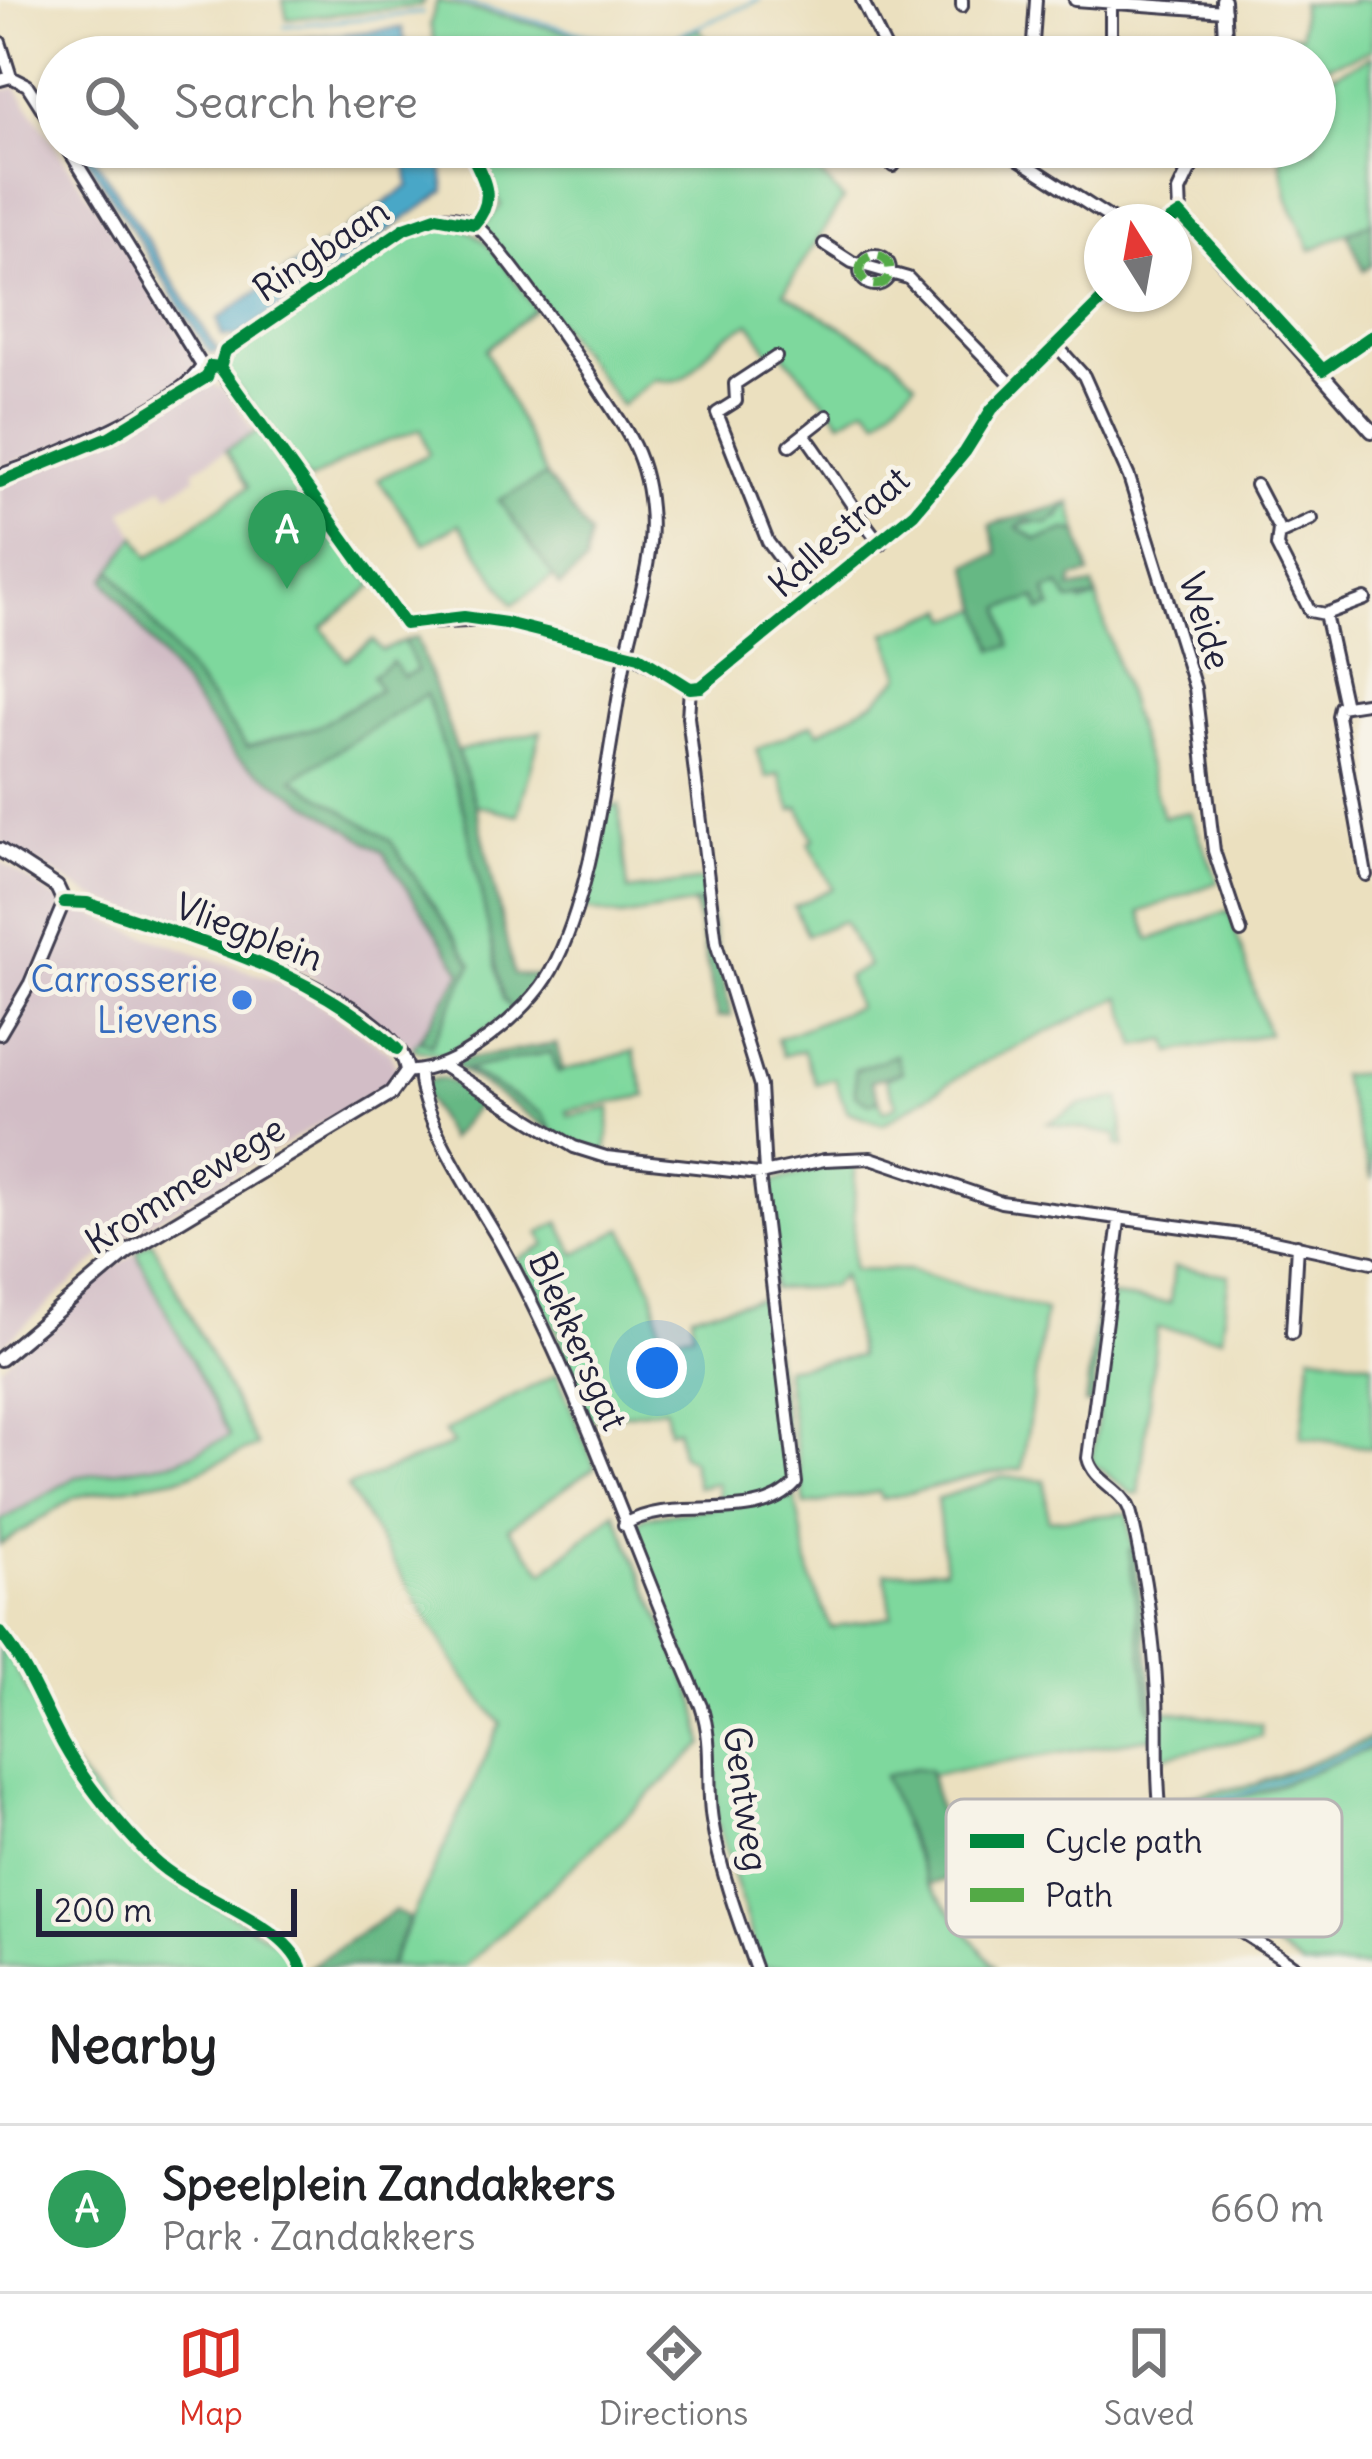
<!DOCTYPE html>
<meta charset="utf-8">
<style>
:root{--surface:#fff;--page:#f2f2f2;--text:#202124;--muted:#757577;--line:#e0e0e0;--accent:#d93025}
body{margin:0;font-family:Delius,sans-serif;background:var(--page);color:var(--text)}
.compass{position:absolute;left:1084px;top:204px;width:108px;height:108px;border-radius:50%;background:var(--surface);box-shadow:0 3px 9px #0004;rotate:349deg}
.scale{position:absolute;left:36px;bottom:30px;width:261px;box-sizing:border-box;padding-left:12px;border:6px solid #22223b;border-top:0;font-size:33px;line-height:42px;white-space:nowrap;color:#22223b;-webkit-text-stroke:9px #f7f3e8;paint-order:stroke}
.you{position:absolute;left:657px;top:1368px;width:42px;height:42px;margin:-30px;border:9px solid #fff;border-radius:50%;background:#1a73e8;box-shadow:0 0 0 18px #1a73e833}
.badge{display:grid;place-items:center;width:78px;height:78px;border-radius:50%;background:var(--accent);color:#fff;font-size:39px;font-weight:700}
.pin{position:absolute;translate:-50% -99px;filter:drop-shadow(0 3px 6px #0008)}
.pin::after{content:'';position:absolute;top:63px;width:42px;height:36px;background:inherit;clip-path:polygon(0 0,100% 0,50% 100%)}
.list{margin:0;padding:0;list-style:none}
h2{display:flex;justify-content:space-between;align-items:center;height:156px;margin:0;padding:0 48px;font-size:51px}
h2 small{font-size:39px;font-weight:400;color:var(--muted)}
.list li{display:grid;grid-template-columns:78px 1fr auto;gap:36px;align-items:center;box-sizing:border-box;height:168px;padding:0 48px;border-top:3px solid var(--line)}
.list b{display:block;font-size:45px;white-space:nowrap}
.list p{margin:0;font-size:39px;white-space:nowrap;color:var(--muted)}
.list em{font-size:39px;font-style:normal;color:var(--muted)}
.icon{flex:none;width:66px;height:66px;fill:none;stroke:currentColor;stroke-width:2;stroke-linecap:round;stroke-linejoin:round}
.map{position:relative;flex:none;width:1372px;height:1967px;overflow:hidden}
.search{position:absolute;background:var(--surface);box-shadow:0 3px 9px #0004;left:36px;right:36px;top:36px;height:132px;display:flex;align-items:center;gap:30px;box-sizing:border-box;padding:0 42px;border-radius:66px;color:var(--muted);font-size:45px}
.sheet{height:324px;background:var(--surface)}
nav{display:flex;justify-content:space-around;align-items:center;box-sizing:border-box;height:168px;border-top:3px solid var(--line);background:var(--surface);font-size:33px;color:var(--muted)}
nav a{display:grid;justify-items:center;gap:6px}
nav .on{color:var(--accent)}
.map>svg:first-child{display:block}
.industrial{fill:#d2bdc6}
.green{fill:#7ed89d;stroke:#507d6c;stroke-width:3;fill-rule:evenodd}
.forest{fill:#66b884;stroke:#446d60;stroke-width:3}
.water{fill:#48a7c7;stroke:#356481;stroke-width:3}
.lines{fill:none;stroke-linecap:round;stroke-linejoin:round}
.stream{stroke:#48a7c7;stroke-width:3}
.minor-casing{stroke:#403e4f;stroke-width:16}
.tertiary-casing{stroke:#403e4f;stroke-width:18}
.minor{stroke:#fff;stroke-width:10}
.tertiary{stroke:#fff;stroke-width:12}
.quiet{stroke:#53aa46;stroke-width:9;stroke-dasharray:18 9;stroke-linecap:butt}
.cycleway-casing{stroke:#f7f3e8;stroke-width:20}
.cycleway{stroke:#00873e;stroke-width:12}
.shop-dot{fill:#3f7fe0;stroke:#f7f3e8;stroke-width:4.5}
.labels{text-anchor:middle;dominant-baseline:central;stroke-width:10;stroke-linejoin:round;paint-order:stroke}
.street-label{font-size:36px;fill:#22223b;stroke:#f7f3e8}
.shop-label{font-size:36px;fill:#366cbe;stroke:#f7f3e8;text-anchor:end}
.key{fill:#f7f3e8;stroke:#b7b4b4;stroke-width:3}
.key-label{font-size:33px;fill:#22223b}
</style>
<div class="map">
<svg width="1372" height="1967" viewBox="0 0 1372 1967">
<rect width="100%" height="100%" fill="#f7f3e8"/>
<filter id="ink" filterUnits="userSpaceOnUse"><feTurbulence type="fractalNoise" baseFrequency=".00833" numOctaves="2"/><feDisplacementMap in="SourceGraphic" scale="24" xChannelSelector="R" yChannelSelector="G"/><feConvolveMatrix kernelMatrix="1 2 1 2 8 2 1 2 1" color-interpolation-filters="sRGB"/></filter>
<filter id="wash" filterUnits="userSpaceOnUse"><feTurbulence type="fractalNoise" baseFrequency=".004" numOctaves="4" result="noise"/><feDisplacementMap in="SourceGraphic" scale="48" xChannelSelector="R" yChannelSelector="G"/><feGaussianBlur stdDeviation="2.7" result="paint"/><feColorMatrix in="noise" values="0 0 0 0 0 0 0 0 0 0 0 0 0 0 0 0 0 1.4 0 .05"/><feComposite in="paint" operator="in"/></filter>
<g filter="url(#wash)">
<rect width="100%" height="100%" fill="#ebe0bf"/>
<path class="industrial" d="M16,87L197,359L195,372L106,427L0,468V91Z
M204,381L224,389L256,433L193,470L196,477L169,494L163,486L122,511L136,536L105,580L327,811L383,852L462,973L413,1048L305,972L95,898L0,842V483L109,438Z
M0,861L56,898L127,929L295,987L390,1052L398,1070L395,1080L116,1243L0,1348Z
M152,1241L257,1446L186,1476L75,1497L0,1545V1367L95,1281Z"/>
<path class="green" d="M283,0H425L420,6L287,19Z
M1351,0H1372V50L1315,70V57H1234V37L1301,35V3L1352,4Z
M437,1L637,49L658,47L699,29L722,57H438L430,24Z
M1372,56V221L1311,250L1288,200L1278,147H1315V84Z
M476,147H796L843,199L784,293L891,357L916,382L878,419L866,406L841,421L780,350L771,355L750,323C739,329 725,335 716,344C693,364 691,388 655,379L621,405L483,227L501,205Z
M435,222C485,220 509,274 535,309L486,350L546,476L499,501L554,576L513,604L459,524L424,544L378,479L429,454L421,429L362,451L309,481L224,370L223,361L407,233Z
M263,428L374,585L322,628L346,660L373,640L382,651L404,641L417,671L403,677L392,662L381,689L317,727L247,747L112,570L136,536L149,557L248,487L226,450Z
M1070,503L1078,532L1066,530L1036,540L1017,526L1058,518Z
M1061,586L1082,603L1097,598L1163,817L1190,812L1218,882L1140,912L1150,940L1229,910L1268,1034L1171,1052L1168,1040L1137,1046L1121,997L978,1065L883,1124L846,1111L835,1078L816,1084L803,1050L783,1056L777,1039L857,1007L847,977L868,966L843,921L807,935L794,907L833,888L809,843L814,840L799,807L792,810L779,774L767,778L756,750L812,724L819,732L875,701L901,676L886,633L947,609L951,619L982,609L994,647L1001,608L1036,597L1051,606L1044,590ZM855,1070L902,1072L885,1079L897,1105L884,1111L879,1100L870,1103Z
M426,693L464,811L503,998L514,1012L444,1056L413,1048L419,1039L431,1045L472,964L390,840L292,779Z
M541,731L518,815L476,805L457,751Z
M619,805L628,891L703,880L707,902L621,917L582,909L605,809Z
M633,1051L646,1096L567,1111L569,1116L611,1108L606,1154L553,1132L543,1114L465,1068L552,1052L558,1072Z
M1372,1073V1180L1340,1075Z
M1120,1098L1124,1147L1117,1146V1135L1048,1123L1080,1105Z
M855,1164L853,1269L910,1270L1045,1311L1022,1469C974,1473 929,1491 881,1499L879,1492L805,1505L784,1368L859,1356L842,1275L831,1287L773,1289L765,1184L825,1166Z
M559,1222L575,1254L623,1228L653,1289L662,1338L693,1333L691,1314L764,1298L793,1466V1479L783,1490L758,1500L720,1504L717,1483L697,1487L691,1460L681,1455L677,1429L669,1430L665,1408L588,1420L557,1331L515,1261L546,1245L540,1233Z
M152,1241L257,1446L186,1476L75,1497L0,1545V1521L76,1477L177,1461L230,1436L139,1258L137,1250Z
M1174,1267L1229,1275L1221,1337L1157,1328L1139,1494L1131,1493L1092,1463L1111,1296L1170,1303Z
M1311,1353L1372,1363V1448L1301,1437Z
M557,1374L595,1467L508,1528L544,1572L615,1512L696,1703L704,1744L464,1967H389L501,1724L464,1678L347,1487L453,1444L444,1432Z
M1002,1477L1045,1480L1048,1520L1128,1513L1155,1737L930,1775L928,1770L902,1825L928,1884L995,1967H761L716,1818L715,1743L706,1704L632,1527L644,1517L795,1497L811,1579L831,1628L892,1616L885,1573L945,1569L937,1499Z
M0,1640L62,1752L136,1845L167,1876L277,1943L297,1967H0Z
M1161,1710L1261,1724V1736L1160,1757Z
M1372,1747V1967H1302L1206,1898L1181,1870L1166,1813L1261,1792Z"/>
<path class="forest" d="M1372,221V265L1364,271L1348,234Z
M546,476L589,535L585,564L560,586L499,500Z
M1070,503L1048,524L1027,520L1017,527L1036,540L1066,530L1078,532L1090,574L1073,578L1071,589L1093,585L1097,598L1069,601L1060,586L1045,590L1051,607L1040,611L1036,598L1002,608L1010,646L994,650L968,565L998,554L990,525Z
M112,570L247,747L317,727L380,690L372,676L393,662L403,677L417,671L404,641L417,637L476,805L514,975L544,976L514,1012L503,998L464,811L426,694L293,779L390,840L472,964L431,1045L419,1039L462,972L383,852L236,757L105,580Z
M707,902L731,1016L718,1017L694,903Z
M556,1044L563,1071L558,1073L551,1052L466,1069L543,1114L553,1132L455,1066L458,1060Z
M896,1055L902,1072L871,1081L879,1100L870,1103L855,1095V1070Z
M443,1078L483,1098L449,1140L422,1089L428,1080Z
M1106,1241L1111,1243L1092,1404H1085Z
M1135,1549L1155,1711L1149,1708L1129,1550Z
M1372,1738V1747L1362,1752L1261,1792L1166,1813L1164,1800L1256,1784Z
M915,1768L929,1770L956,1877L928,1885L884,1776Z
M394,1911L409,1918L389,1967H309Z"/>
<path class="water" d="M402,28L408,57H132Z
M80,147H88L218,351L212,354L207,348Z
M404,147H440L445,191L237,337L222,336L218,319L409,186Z"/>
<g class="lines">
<path class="stream" d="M452,0L647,49L759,0
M284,26L422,13
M1169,1809L1245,1793L1372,1744"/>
</g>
</g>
<g filter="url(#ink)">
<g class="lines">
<defs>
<path id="minor" d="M862,0L890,57
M962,0V6
M1075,0L1225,11
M1111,0V57
M0,42L11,77
M1032,57L1036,0
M0,80L11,77L27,85L57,132
M1000,147L1116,222
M893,166L909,147
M824,244L852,262L908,278L1014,387
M860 270a15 15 0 1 1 30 0a15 15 0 1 1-30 0Z
M1057,346L1084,376L1129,477L1195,688L1214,851L1241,932
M776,357L735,384L736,401L717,413L768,542L811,600
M1323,370L1372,336
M804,434C832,471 851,508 881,544
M790,445L827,416
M0,475C47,459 178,407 202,366L67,147
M1256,485L1279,529L1277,546L1310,611L1325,614L1345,706
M1279,534L1312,519
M1325,614L1365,599
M690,688L688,717L716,943L760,1086L765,1173
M1366,875L1338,716L1340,707L1372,702
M0,1034L30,983L64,902
M441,1065L574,1147L606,1157L759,1174L824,1160L871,1158L1001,1202L1255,1237L1372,1262
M407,1071C453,1075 530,1011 551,971C597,888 607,746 627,651C637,605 655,556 650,508C648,484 642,459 630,438C614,407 497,238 474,224C452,211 425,217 405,228L225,351L220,367L224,376L405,624L488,620L627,652L690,688L701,687L914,513L965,452L992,409L1108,294
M420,1072C416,1112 480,1207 501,1244C582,1390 633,1553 701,1706C714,1743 706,1782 712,1820C720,1871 738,1919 755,1967
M1119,1221L1088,1458C1094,1484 1125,1488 1131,1514C1145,1573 1154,1635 1157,1696C1160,1752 1150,1826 1181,1876C1204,1915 1259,1941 1295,1967
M1292,1333L1297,1245
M624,1525C673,1493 755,1529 796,1483L759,1174
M0,1632C28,1666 42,1706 63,1744C85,1784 122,1828 154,1860C191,1896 283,1921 301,1967"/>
<path id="tertiary" d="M1223,0L1226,57
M1200,147L1179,191L1180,214L1372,431
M0,850L57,887L64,902L87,903C153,926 398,994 407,1071L391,1093L127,1252L0,1359"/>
</defs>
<use href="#minor" class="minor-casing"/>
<use href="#tertiary" class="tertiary-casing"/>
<use href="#minor" class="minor"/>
<use href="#tertiary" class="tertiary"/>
<path class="quiet" d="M860 270a15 15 0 1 1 30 0a15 15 0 1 1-30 0Z"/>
<defs>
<path id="cycleway" d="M1168,222L1180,214L1323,370L1372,336
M220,367L405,624L464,617L506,623L639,656L690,688L701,687L914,513L965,452L992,409L1108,294
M220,367L225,351L405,228L436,217L474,224C499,197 482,177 468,147
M0,482L109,437L207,377L211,366L220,367
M64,902L87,903C196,942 310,967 397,1049
M0,1632C28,1666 42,1706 63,1744C85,1784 122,1828 154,1860C191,1896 283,1921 301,1967"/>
</defs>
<use href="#cycleway" class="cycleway-casing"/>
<use href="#cycleway" class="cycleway"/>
</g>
</g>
<circle class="shop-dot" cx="242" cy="1000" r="12"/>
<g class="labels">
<g class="street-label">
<text transform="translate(321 250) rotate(-34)">Ringbaan</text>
<text transform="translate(839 532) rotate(-42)">Kallestraat</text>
<text transform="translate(1205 621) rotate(73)">Weide</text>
<text transform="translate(249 932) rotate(21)">Vliegplein</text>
<text transform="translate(185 1185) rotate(-32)">Krommewege</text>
<text transform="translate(578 1341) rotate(66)">Blekkersgat</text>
<text transform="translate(746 1799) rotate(82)">Gentweg</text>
</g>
<g class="shop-label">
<text x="218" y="979">Carrosserie<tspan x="218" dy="41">Lievens</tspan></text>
</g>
</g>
<rect x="946" y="1799" width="396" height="138" rx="18" class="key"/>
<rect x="970" y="1834" width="54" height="14" fill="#00873e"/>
<rect x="970" y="1888" width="54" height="14" fill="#53aa46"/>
<g class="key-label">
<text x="1045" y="1853">Cycle path</text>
<text x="1045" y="1907">Path</text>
</g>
</svg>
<svg class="compass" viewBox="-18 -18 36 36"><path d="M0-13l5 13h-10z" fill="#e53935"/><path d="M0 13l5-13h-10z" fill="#757577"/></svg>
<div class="scale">200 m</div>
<div class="you"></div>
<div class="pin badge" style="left:287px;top:589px;background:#2e9e5b">A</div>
<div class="search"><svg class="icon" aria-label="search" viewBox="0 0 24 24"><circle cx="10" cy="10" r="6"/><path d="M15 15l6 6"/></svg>Search here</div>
</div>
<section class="sheet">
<h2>Nearby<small></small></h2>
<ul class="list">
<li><span class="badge" style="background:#2e9e5b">A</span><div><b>Speelplein Zandakkers</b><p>Park · Zandakkers</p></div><em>660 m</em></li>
</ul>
</section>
<nav>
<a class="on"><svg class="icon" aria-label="map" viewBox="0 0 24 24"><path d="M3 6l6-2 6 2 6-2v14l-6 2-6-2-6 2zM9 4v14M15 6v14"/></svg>Map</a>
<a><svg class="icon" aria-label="directions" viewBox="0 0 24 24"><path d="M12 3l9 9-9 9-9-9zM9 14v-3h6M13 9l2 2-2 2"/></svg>Directions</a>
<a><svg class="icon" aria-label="saved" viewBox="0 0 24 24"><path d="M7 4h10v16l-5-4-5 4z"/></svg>Saved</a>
</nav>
